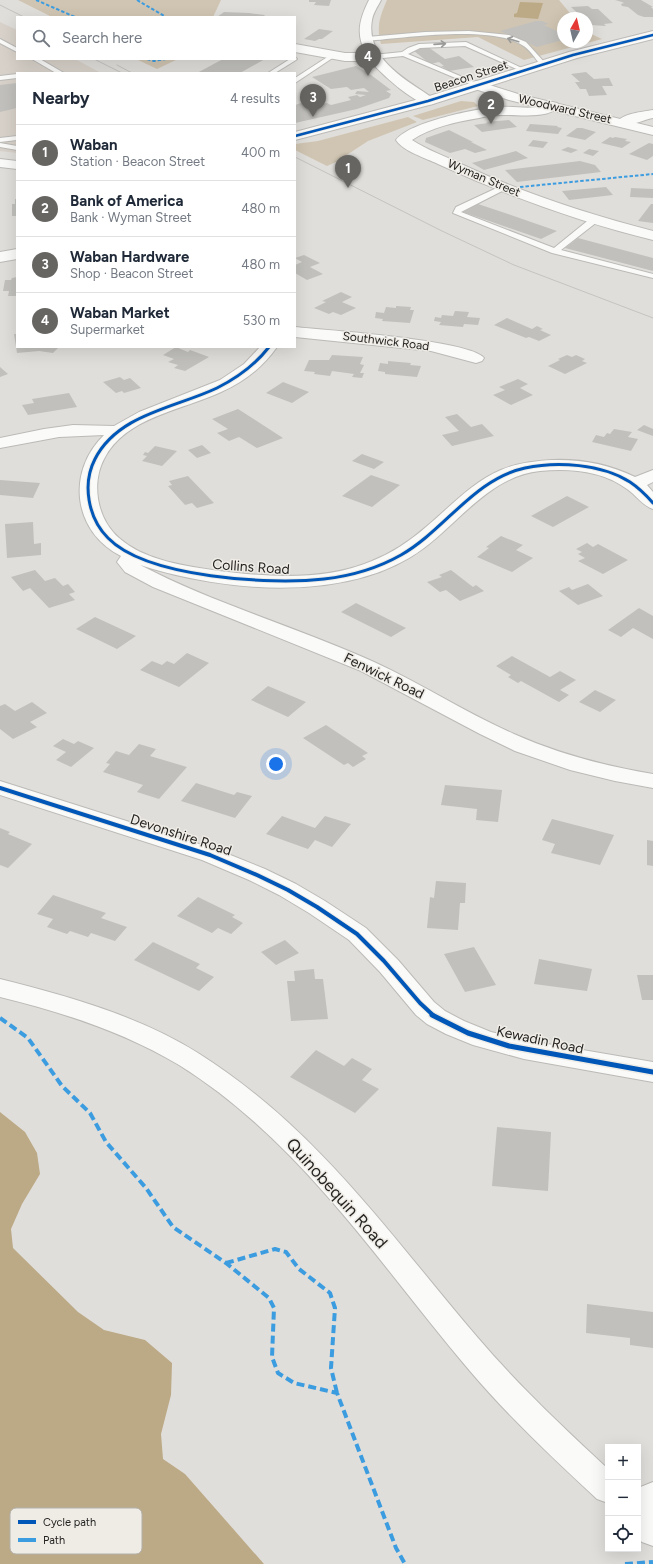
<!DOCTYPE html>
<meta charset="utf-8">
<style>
:root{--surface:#fff;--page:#f6f6f7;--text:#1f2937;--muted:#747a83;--line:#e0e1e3;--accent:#666562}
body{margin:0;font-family:Figtree,sans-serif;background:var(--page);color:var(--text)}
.controls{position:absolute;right:12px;bottom:12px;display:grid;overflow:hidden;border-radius:0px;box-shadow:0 4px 16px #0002}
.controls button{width:36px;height:36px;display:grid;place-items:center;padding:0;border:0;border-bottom:1px solid var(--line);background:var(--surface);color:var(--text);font:20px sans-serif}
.compass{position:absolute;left:557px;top:12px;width:36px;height:36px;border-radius:50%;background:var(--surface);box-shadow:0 4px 16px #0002;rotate:8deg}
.you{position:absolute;left:276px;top:764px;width:14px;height:14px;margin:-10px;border:3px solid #fff;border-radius:50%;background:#1a73e8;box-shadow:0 0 0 6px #1a73e833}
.badge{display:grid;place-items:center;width:26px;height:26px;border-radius:50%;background:var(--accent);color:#fff;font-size:13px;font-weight:700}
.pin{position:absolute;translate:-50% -33px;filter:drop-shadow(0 1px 2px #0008)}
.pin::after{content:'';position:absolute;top:21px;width:14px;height:12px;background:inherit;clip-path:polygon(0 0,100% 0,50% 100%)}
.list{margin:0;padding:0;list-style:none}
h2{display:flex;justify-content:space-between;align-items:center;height:52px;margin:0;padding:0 16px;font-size:17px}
h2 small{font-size:13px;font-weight:400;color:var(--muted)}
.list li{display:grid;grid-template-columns:26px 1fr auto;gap:12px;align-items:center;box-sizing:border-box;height:56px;padding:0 16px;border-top:1px solid var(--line)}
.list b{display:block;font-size:15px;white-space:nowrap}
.list p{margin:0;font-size:13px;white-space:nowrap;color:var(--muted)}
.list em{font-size:13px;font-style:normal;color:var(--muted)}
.icon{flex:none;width:22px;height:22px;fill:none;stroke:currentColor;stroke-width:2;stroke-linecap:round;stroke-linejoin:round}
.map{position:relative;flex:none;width:653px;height:1564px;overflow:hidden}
.search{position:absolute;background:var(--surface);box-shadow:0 4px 16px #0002;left:16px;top:16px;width:280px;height:44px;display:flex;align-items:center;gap:10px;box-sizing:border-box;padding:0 14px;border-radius:0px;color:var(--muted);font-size:15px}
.panel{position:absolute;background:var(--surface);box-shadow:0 4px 16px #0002;left:16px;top:72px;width:280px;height:276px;border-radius:0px}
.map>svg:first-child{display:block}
.built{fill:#d7d1c9}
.green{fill:#d0c5b2}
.water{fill:#bca985}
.building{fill:#c1c0bd}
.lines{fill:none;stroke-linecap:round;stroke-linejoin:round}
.service-casing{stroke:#bbbab7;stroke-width:2}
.minor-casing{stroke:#bbbab7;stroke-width:2}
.tertiary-casing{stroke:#bbbab7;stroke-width:2}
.secondary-casing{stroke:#bbbab7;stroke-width:2}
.service{fill:#fafaf9;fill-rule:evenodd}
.minor{fill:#fafaf9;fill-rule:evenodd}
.tertiary{fill:#fafaf9;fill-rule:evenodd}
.secondary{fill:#fafaf9;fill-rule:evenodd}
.tram{stroke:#c3c3c1;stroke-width:1}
.quiet-far1{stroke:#3c9ce0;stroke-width:2;stroke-dasharray:3.5 2;stroke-linecap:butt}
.quiet{stroke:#3c9ce0;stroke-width:4;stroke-dasharray:8 4;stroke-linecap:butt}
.cycleway-far3-casing{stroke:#efece6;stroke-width:4}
.cycleway-far2-casing{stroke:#efece6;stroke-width:5}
.cycleway-far1-casing{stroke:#efece6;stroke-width:6}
.cycleway-casing{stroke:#efece6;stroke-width:8}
.cycleway-far3{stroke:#0057b8;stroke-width:2.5}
.cycleway-far2{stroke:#0057b8;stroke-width:3}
.cycleway-far1{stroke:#0057b8;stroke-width:4}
.cycleway{stroke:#0057b8;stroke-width:5}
.oneway{stroke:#9a9a98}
.labels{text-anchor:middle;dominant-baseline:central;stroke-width:3;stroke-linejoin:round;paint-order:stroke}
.far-street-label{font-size:12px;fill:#252422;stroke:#efece6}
.street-label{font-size:14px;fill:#252422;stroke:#efece6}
.near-street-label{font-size:17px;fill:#252422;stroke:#efece6}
.key{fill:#efece6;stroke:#b2b0ab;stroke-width:1}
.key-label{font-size:11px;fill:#252422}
</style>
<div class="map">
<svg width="653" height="1564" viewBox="0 0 653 1564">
<rect width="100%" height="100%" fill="#e0deda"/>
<path class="built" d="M0,22L17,30V59H75L101,73H17V153L0,151Z"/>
<path class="green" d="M18,0H221L213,17H52Z
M387,0H559L574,18H563V42H587V32L602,39L524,60L478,37L381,44C376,27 380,16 387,0Z
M136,59H178L157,69Z
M461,101L474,102L478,106L423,120L413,116Z
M408,117L417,122L368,141L336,162L327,166L295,150V144L318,141Z"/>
<path class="water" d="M520,2L543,3L538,19L514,17V14L517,13Z
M0,1112L25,1132L37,1153L40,1174L22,1204L11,1229L13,1248L78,1312L104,1330L145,1340L172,1363L171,1395L161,1434L163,1459L185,1474L264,1564H0Z"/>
<path class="building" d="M309,0H331L329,6L314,5L316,2H309Z
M615,0H641L653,7H651L653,9V17H644L638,15L628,7L622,6L621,4L624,3L622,2Z
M588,6L592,9H598L613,23L604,24L606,26L590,25L587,22V18H583L571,7Z
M224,12L249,13L265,15L263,17H217Z
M536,21H542L549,24L544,25L561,33H558L563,36V40L537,47L500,31Z
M319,29L333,31L322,39H319L315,41L304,39Z
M428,47L445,59L459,56L474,67L449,71L441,66H444L439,62L430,64L413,50Z
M223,59H265L240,73H197Z
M356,66L371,75L391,90L386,91L391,94L389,98L357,109L295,123V105L301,103L307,107L327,103L331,105L351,100L348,97L357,95L360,97L366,95L355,94L357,91L369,92L364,88L351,90L347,87L331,89L312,77Z
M586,72L594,79L609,78L613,86H602L607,95L589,96L586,89H580L575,82H580L571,74Z
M17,83V108L0,112V85Z
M509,120L517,127L482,132L474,125L488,123L486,122Z
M530,124L558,126L557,127L562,128L558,134L526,131Z
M577,128H582L596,132L585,140L566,136Z
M449,130L473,142H471L487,150L475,153L465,149L450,153L425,142L426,138Z
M610,137L613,138L615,137L627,139L625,141L631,142L622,148L601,143Z
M533,140L548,142L543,148L528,146Z
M649,143L653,144V156L647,160L629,154Z
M568,147L578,150L571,153L561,150Z
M589,149L599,151L593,156L583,153Z
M516,151L528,158L484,170L472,163Z
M580,161L595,165L601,172L517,182L505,170Z
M606,187L613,195L569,200L562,191Z
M631,188L653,189V198L630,197Z
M15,199H17V216H12V204H15Z
M478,204L508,214L557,231L541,239L463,212Z
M651,204H653V223L638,221Z
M578,238L653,258V271L565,248Z
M304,255L320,263L310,267L323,274L307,280L295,273V265L302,262L295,258Z
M17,277V296H8L9,291H3L5,280H11L12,278Z
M341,292L352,297L342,302L356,308L341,315L333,312L329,314L314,308L326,302L322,301Z
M396,306L411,307L410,310H414L410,323L382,321L383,319L375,318L376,312L384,313L386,307L396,308Z
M455,311L469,312L467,317L480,318L478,325L464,324L463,327L439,325L441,322L434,321L435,317L441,318L442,315L453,316Z
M507,318L532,329L537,326L543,329L540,330L551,335L539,341L529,337L526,338L494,325Z
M14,334H17V347H59L53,353L39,351L17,353Z
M176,347L188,352L190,350L209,357L185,371L174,368L178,365L168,362L174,359L163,355Z
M332,355L363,357L360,364L364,365L360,373H364L362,378L352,377L354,374L332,371L330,376L314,374L315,372L304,371L309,360H329Z
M567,355L572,357L576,355L585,359L582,361L587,363L565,374L548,366L560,360L558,359Z
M388,361L411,363L410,365L421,366L417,377L385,374V372L378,371L380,363L388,364Z
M0,367L8,374L0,377Z
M120,377L124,380L130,378L141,388L124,393L122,391L116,393L103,382Z
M518,379L528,384L520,388L533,395L511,405L493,395L505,390L499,387Z
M283,382L309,392L292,403L266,393Z
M69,393L77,407L28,415L22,405L34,403L32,399Z
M238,409L283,438L257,448L239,437L229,441L217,433L228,429L212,419Z
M457,414L471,427L482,424L494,436L452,446L442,435L459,431L445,417Z
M644,425L653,429V436L637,430Z
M614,429L632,432L628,437L638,439L631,451L592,442L596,435L604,437L607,433L610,434Z
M202,445L211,453L197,458L188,450Z
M155,446L177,451L162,466L142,461L147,456L143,455L145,452L148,453Z
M362,454L384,462L374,469L352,461Z
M371,475L400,485L372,507L342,496Z
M188,476L214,503L197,508L192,503L185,505L168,486L172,485L169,481Z
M0,480L40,483L33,498L0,495Z
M567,496L589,507L553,527L531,516Z
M33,522L34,544L41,543V555L7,558L5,524Z
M501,536L523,545L516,550L533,558L512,572L477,557L489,548L486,547Z
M587,543L593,547L598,544L628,560L603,574L578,561L585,558L578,554L582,552L576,549Z
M35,570L45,581L55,578L63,586L68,584L75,592L69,594L75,600L49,608L30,588L23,591L11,577Z
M451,570L473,587L476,585L484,591L460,601L446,590L440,592L427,582L442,577L439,575Z
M588,584L603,596L578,605L559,591L569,587L572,590Z
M356,603L406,628L391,637L341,612Z
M639,608L653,616V639L633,628L621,637L608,630Z
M95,617L136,636L117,649L76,629Z
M187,653L209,663L179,687L140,670L152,661L162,665L167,661L174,664Z
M512,656L550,677L560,671L576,680L560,690L569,695L559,702L521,681L518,683L508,677L511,675L496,666Z
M268,686L306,702L288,717L251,700Z
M595,690L616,700L600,712L579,702Z
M32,702L47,713L30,722L37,727L13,739L0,729V706L5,704L15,711Z
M326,725L368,753L362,756L366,759L353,767L348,763L344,765L303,738Z
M63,739L74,744L78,741L94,748L71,767L56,760L66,752L53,746Z
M139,744L156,749L150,756L187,767L159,799L137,792L143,785L103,772L110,764L106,763L116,751L129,755Z
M196,783L234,795L237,792L252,796L235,818L181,801Z
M445,785L502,790L498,822L476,820L477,809L441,805Z
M282,816L315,828L325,816L351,824L332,847L315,840L308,849L266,834Z
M552,819L614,835L600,865L551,853L555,844L542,840Z
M0,828L10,832L8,834L32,844L8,868L0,865Z
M647,840L653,841V866L647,865Z
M436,881L466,883L465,903H460L458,930L427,928L430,897L434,898Z
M53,895L106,913L101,918L127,927L115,941L91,933L88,937L70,931L67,934L47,927L53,919L37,914Z
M198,897L235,915L232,917L243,923L231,934L218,928L212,933L177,916Z
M285,940L299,953L276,965L261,952Z
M153,942L200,964L196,968L214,977L199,991L134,960Z
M474,947L496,985L465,992L444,954Z
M539,959L592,969L587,991L534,984Z
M314,969L315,979H323L328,1019L291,1021L287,981H295L294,971Z
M637,975H653V1000H642Z
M316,1050L344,1066L352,1058L372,1069L362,1080L379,1089L355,1113L290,1077Z
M497,1127L551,1132L548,1191L492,1186Z
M587,1304L653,1312V1348L630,1345V1338L586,1333Z"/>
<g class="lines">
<defs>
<path id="service" d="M469,31L509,35L526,42L546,64L541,65C535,59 530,49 522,45C491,25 404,38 367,41L364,39L367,37L425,32Z
M0,39L17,48V52L0,43Z
M466,42L526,70L521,71L465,46L420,48L408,54L479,84L480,85L477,87L403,56L373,59L370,57L373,55L402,52L408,48L419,44Z
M332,54L337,55L295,83V78Z
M295,57L297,59L296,60L275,73H268L290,59H295Z
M32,59H40L64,73H56Z
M17,74V78L0,80V76Z
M17,136V140L0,142V138Z
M0,143L17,146V150L0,147Z
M501,186H504L508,188L461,212L554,248L591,218H597V222L561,250L653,274V278L552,253L453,213L456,207Z"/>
<path id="minor" d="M369,0H381C378,6 373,13 372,20C365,58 406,80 433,98L435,101L433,104C417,108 381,73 370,61H345L295,52V44L345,53H366C355,34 360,18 369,0Z
M552,102L557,103L559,106C549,120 515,114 500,115C493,115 486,116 479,118C456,122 431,127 412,140C427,150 445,156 461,164C523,193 587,214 653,231V240C579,222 508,196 438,164C426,158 404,152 396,140C409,122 478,108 500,107C513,106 525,109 537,107C543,106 547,103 552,102Z
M653,110V118C642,120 627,128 618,126L616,123C623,113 642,112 653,110Z
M295,327C324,330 471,340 484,358L482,361L476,363L431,351L295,337Z
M260,347H277C263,367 244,382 221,392C183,410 125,417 104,459C91,484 97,519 119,538C145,561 186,566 219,571C268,577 326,581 372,561C392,553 410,541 426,527C450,507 472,482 501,470C517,463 535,461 552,460C580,459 609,464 635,477L653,470V482L647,485L653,492V509C643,506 636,495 627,489C603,471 570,468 540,471C491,476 461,520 424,548C350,604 223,592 140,565C215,604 297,627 374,662C422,684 466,713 514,734C559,754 605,766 653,774V788L615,781L570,770L515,751L480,734L361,671L153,587L125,572L117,562L121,556C73,532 66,472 104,435L59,437L0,448V438L44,429L73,425L114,426L139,412L220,380L244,364Z
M0,781L218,850L265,869L296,884L325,901L366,928L398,960L434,1002L445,1011L464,1021L491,1032L524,1040L653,1062V1082L524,1059L473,1045L446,1034L427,1024L416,1015L380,972L349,940L309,913L279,895L249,880L202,860L0,795Z"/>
<path id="tertiary" d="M477,81L518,94L653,127V135L509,100L472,88L471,85L472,82Z
M17,249V259L0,262V252Z
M653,1482V1512L638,1518V1488Z"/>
<path id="secondary" d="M653,31V39L577,58L433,104L295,140V132L423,98L569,52Z
M0,159L17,161V169L0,167Z
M0,979C68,996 139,1016 198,1053C317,1128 389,1234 478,1338C518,1385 563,1427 608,1469V1503L597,1499C553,1458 509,1417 470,1371C379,1264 301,1141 179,1065C124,1032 62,1012 0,997Z
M638,1503L649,1507L653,1511V1546L642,1542L638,1538Z"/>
</defs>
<use href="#service" class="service-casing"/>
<use href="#minor" class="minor-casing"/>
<use href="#tertiary" class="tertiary-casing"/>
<use href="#secondary" class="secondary-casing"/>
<use href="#service" class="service"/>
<use href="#minor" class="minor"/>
<use href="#tertiary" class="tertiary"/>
<use href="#secondary" class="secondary"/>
<path class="tram" d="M0,5L24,17
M94,59L122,73
M117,65L132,73
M295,157L442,231L514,265L653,318"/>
<path class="quiet-far1" d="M36,0L75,17
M137,0L166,17
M147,59L154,61L166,59
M520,187L653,174"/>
<path class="quiet" d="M0,1018L28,1038L62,1086L90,1113L106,1142L146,1188L173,1227L226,1263L269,1298L274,1308L272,1357L278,1373L294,1383L337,1393L396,1548L405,1564
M226,1263L275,1249L286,1252L299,1269L330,1293L335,1308L331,1368L337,1393
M625,1564L653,1562"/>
<defs>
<path id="cycleway-far3" d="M295,136L428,101L573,55L653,35"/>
<path id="cycleway-far2" d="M269,347C255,365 237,378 217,388C175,408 118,414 95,459C82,484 88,518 108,538C147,578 271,585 324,579C351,576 378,568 401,555C445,530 474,479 525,468C557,461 602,464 630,482C639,488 646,495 653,503"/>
<path id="cycleway-far1" d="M0,788L210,855L257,875L288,890L317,907L357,934L384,961L420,1003L434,1016"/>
<path id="cycleway" d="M432,1015L468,1033L509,1046L653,1072"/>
</defs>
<use href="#cycleway-far3" class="cycleway-far3-casing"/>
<use href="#cycleway-far2" class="cycleway-far2-casing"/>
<use href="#cycleway-far1" class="cycleway-far1-casing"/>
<use href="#cycleway" class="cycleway-casing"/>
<use href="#cycleway-far3" class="cycleway-far3"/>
<use href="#cycleway-far2" class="cycleway-far2"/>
<use href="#cycleway-far1" class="cycleway-far1"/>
<use href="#cycleway" class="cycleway"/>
</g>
<defs><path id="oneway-shaft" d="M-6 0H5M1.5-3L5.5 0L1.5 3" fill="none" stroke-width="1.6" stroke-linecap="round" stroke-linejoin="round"/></defs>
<g class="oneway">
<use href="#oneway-shaft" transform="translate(513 40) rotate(-163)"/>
<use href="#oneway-shaft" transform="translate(440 44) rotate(-4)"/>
</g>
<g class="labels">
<g class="far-street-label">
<text transform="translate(471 76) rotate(-18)">Beacon Street</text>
<text transform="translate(565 109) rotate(13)">Woodward Street</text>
<text transform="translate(484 178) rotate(23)">Wyman Street</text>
<text transform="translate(386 341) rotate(7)">Southwick Road</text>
</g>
<g class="street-label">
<text transform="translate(251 567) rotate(4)">Collins Road</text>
<text transform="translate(384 676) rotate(26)">Fenwick Road</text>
<text transform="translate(181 835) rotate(18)">Devonshire Road</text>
<text transform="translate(540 1040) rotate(12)">Kewadin Road</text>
</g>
<g class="near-street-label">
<text transform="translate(337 1193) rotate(48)">Quinobequin Road</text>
</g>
</g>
<rect x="10" y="1508" width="132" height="46" rx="6" class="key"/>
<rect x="18" y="1520" width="18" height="4" fill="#0057b8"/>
<rect x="18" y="1538" width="18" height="4" fill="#3c9ce0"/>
<g class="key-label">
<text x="43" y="1526">Cycle path</text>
<text x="43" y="1544">Path</text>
</g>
</svg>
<div class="controls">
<button>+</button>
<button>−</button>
<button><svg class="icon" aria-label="locate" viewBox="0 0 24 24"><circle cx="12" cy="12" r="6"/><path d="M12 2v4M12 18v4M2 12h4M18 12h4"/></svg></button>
</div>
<svg class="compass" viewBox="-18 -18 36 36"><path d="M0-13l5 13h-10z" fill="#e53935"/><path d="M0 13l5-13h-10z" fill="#747a83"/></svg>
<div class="you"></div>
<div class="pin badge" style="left:348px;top:188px">1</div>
<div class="pin badge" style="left:491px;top:124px">2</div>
<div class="pin badge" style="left:313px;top:117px">3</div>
<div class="pin badge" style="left:368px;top:76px">4</div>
<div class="search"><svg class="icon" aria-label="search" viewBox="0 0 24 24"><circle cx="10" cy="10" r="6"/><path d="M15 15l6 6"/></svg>Search here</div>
<section class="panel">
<h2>Nearby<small>4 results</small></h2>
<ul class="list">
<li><span class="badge">1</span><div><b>Waban</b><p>Station · Beacon Street</p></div><em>400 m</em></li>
<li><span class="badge">2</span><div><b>Bank of America</b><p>Bank · Wyman Street</p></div><em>480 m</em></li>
<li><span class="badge">3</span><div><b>Waban Hardware</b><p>Shop · Beacon Street</p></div><em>480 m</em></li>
<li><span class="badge">4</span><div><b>Waban Market</b><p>Supermarket</p></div><em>530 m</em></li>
</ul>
</section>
</div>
